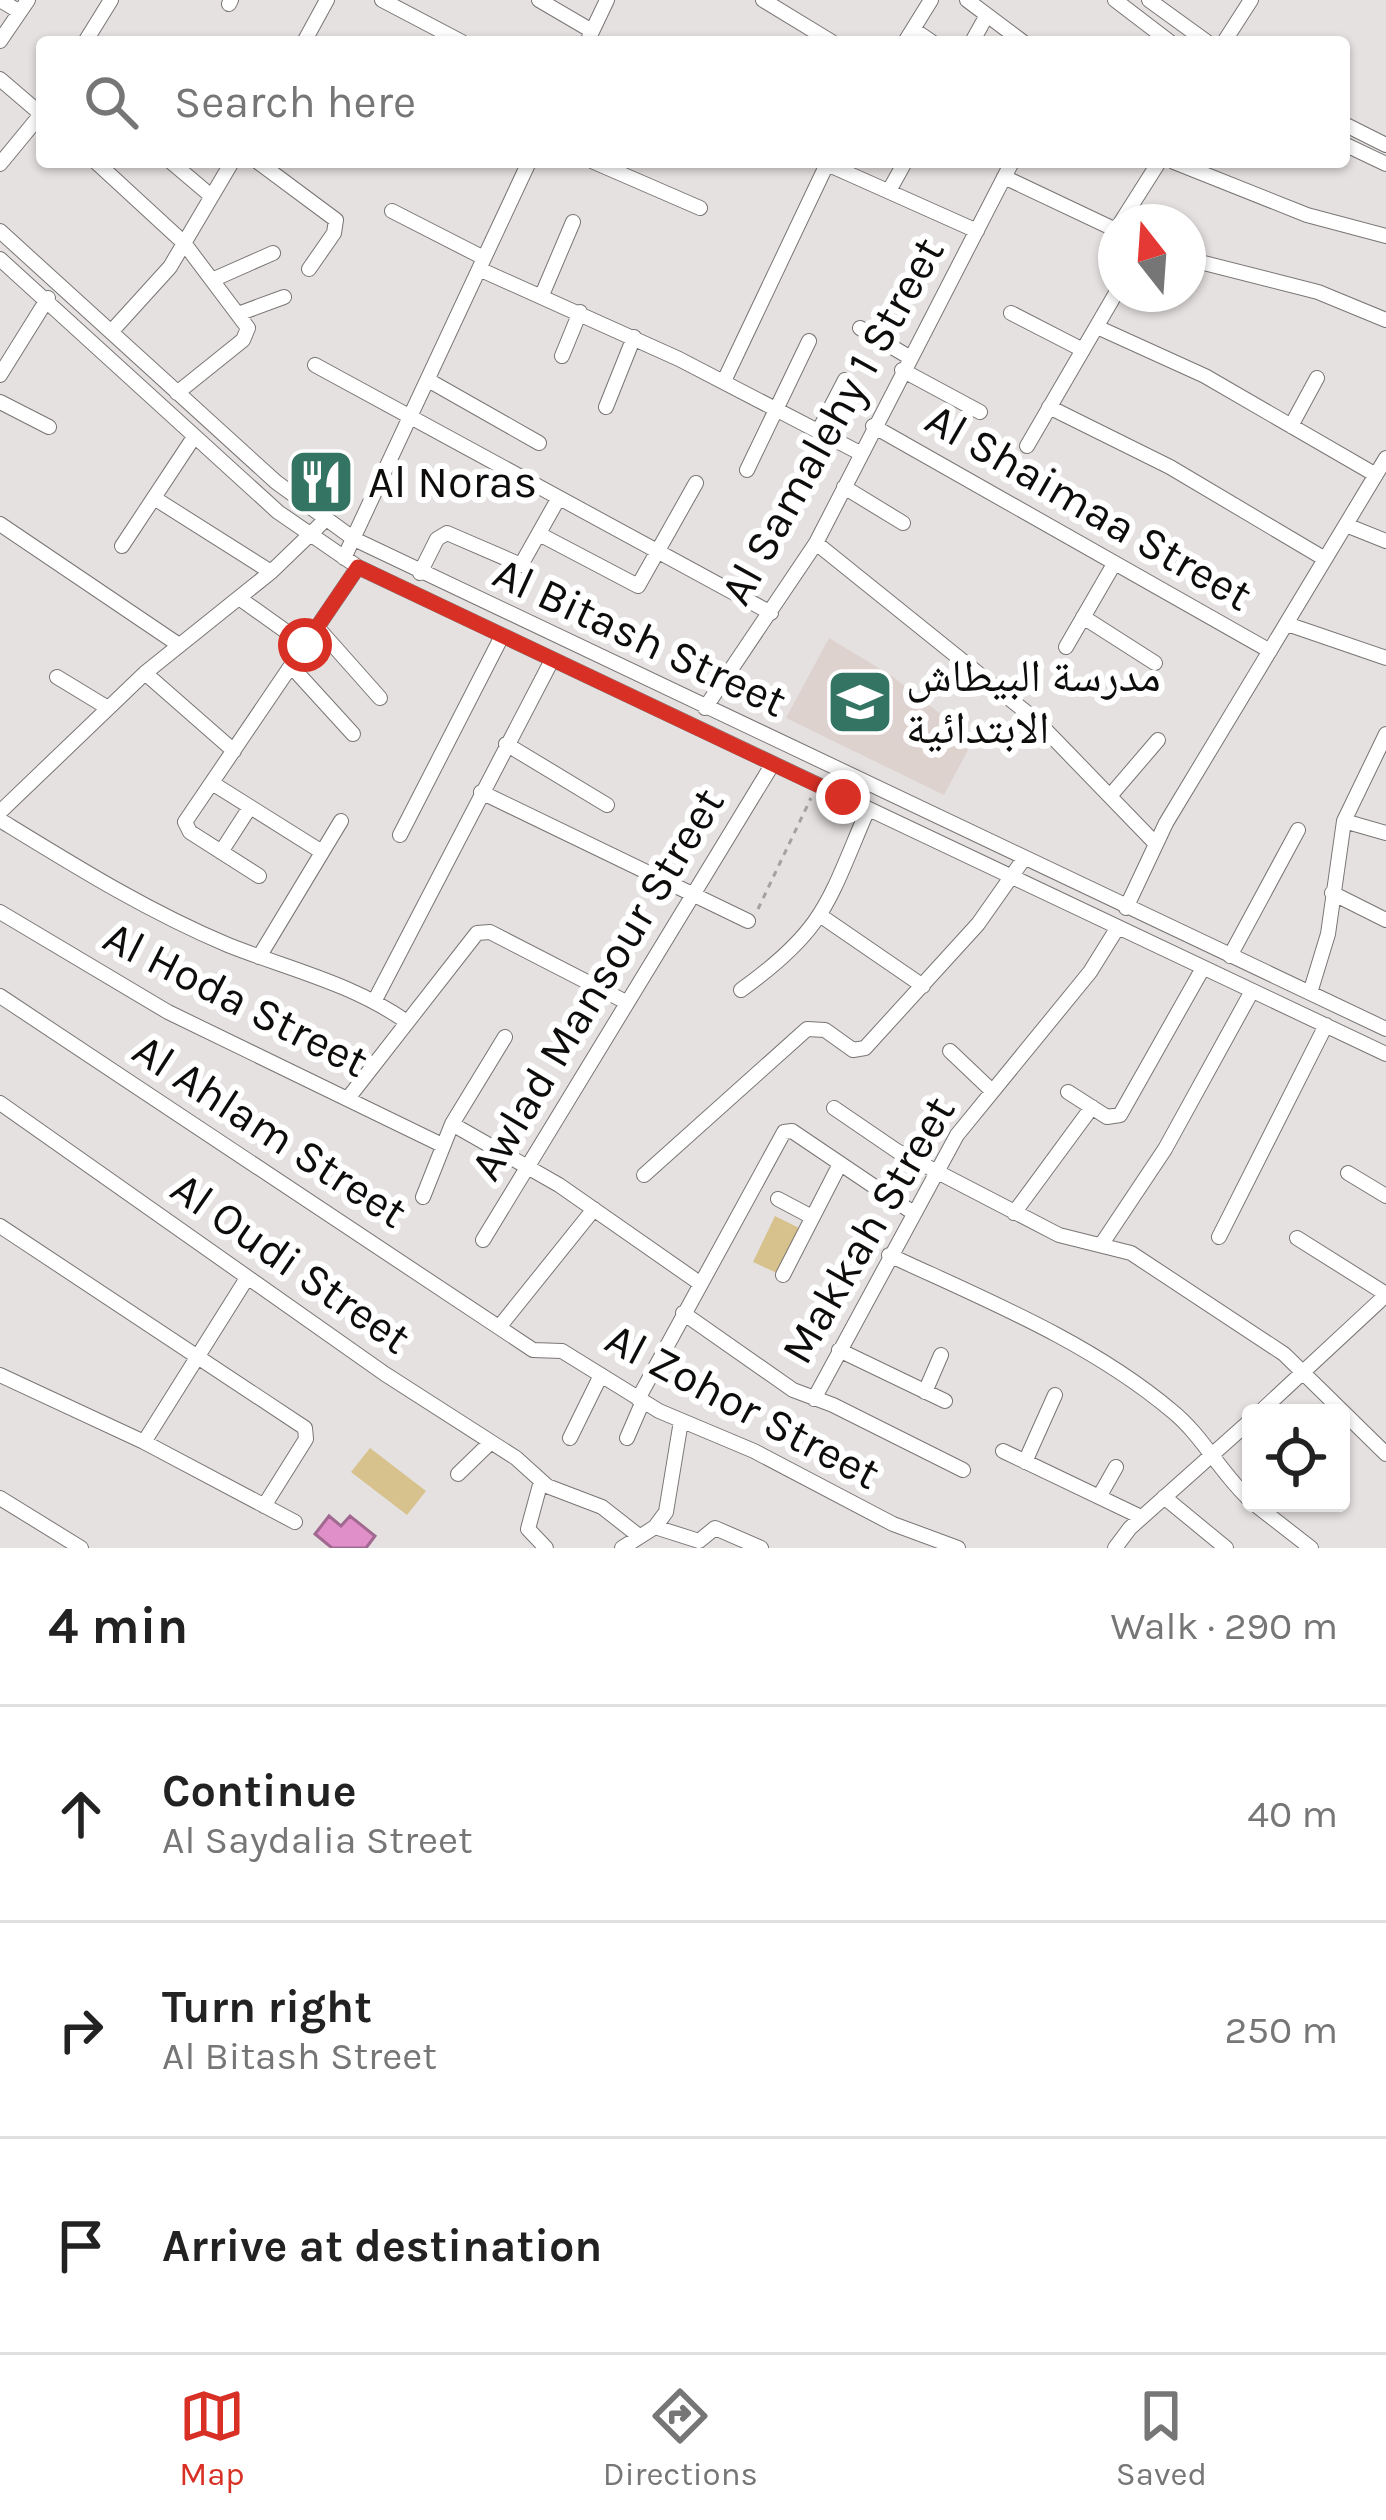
<!DOCTYPE html>
<meta charset="utf-8">
<style>
:root{--surface:#fff;--page:#f2f2f2;--text:#222;--muted:#767676;--line:#e0e0e0;--accent:#d93025}
body{margin:0;font-family:Karla,"Noto Naskh Arabic",sans-serif;background:var(--page);color:var(--text)}
.controls{position:absolute;right:36px;bottom:36px;display:grid;overflow:hidden;border-radius:12px;box-shadow:0 3px 9px #0004}
.controls button{width:108px;height:108px;display:grid;place-items:center;padding:0;border:0;border-bottom:3px solid var(--line);background:var(--surface);color:var(--text);font:60px sans-serif}
.compass{position:absolute;left:1098px;top:204px;width:108px;height:108px;border-radius:50%;background:var(--surface);box-shadow:0 3px 9px #0004;rotate:343deg}
.stop{position:absolute;width:36px;height:36px;margin:-27px;border:9px solid #d93025;border-radius:50%;background:#fff}
.stop.end{background:#d93025;border-color:#fff;box-shadow:0 3px 12px #0008}
.list{margin:0;padding:0;list-style:none}
h2{display:flex;justify-content:space-between;align-items:center;height:156px;margin:0;padding:0 48px;font-size:51px}
h2 small{font-size:39px;font-weight:400;color:var(--muted)}
.list li{display:grid;grid-template-columns:78px 1fr auto;gap:36px;align-items:center;box-sizing:border-box;height:216px;padding:0 48px;border-top:3px solid var(--line)}
.list b{display:block;font-size:45px;white-space:nowrap}
.list p{margin:0;font-size:39px;white-space:nowrap;color:var(--muted)}
.list em{font-size:39px;font-style:normal;color:var(--muted)}
.icon{flex:none;width:66px;height:66px;fill:none;stroke:currentColor;stroke-width:2;stroke-linecap:round;stroke-linejoin:round}
.map{position:relative;flex:none;width:1386px;height:1548px;overflow:hidden}
.search{position:absolute;background:var(--surface);box-shadow:0 3px 9px #0004;left:36px;right:36px;top:36px;height:132px;display:flex;align-items:center;gap:30px;box-sizing:border-box;padding:0 42px;border-radius:12px;color:var(--muted);font-size:45px}
.sheet{height:804px;background:var(--surface)}
nav{display:flex;justify-content:space-around;align-items:center;box-sizing:border-box;height:168px;border-top:3px solid var(--line);background:var(--surface);font-size:33px;color:var(--muted)}
nav a{display:grid;justify-items:center;gap:6px}
nav .on{color:var(--accent)}
.map>svg:first-child{display:block}
.built{fill:#ded2cf}
.green{fill:#d7c28d}
.water{fill:#e08fc9;stroke:#a16890;stroke-width:3}
.lines{fill:none;stroke-linecap:round;stroke-linejoin:round}
.minor-casing{stroke:#797574;stroke-width:16}
.path{stroke:#a4a1a0;stroke-width:3;stroke-dasharray:6 6;stroke-linecap:butt}
.minor{stroke:#fff;stroke-width:14}
.route{stroke:#d93025;stroke-width:15}
.labels{text-anchor:middle;dominant-baseline:central;stroke-width:12;stroke-linejoin:round;paint-order:stroke}
.street-label{font-size:45px;fill:#0e0d0c;stroke:#fff}
.poi-label{font-size:45px;fill:#0e0d0c;stroke:#fff;text-anchor:start}
</style>
<div class="map">
<svg width="1386" height="1548" viewBox="0 0 1386 1548">
<rect width="100%" height="100%" fill="#e5e1e0"/>
<path class="built" d="M829,638L892,676L956,726L968,750L944,795L786,718Z"/>
<path class="green" d="M775,1216L799,1228L777,1273L753,1262Z
M370,1448L426,1491L407,1515L351,1472Z"/>
<path class="water" d="M329,1516L341,1526L350,1516L375,1536L366,1548H332L315,1534Z"/>
<g class="lines">
<defs>
<path id="minor" d="M0,0L20,12
M382,0L462,42
M539,0L592,31
M763,0L832,42
M967,0L1023,42
M1115,0L1170,42
M1149,0L1207,42
M229,4L231,0
M913,29L932,42
M0,41L28,0
M85,42L111,0
M304,42L327,0
M587,42L607,0
M905,42L931,0
M972,42L987,15
M1224,42L1251,0
M0,79L42,115
M1344,124L1386,145
M1344,144L1386,164
M96,162L184,243L248,328L243,340L177,393
M171,162L210,195
M258,162L336,220L334,233L309,269
M594,162L700,208
M1174,162L1307,215L1386,236
M0,164L42,113
M1004,177L1116,230
M890,189L905,162
M392,211L484,258
M1121,222L1159,162
M0,231L276,482L354,539L1386,1029
M0,259L278,512L358,567L1386,1054
M1188,259L1318,292L1386,320
M479,269L679,359L860,453
M212,280L273,253
M542,295L573,222
M1011,313L1083,350
M238,314L284,297
M1097,327L1205,376L1376,475
M860,328L909,357
M111,332L170,267L232,162
M562,356L580,312
M315,365L771,613
M902,370L980,412
M0,375L48,298
M428,380L539,443
M724,381L827,164L977,231
M0,402L49,427
M606,407L634,337
M1049,407L1170,467L1325,559
M873,426L1270,651
M1291,426L1317,378
M819,430L845,380
M1027,446L1116,293
M747,470L809,341
M844,487L903,523
M154,498L271,572
M0,524L179,645
M1346,525L1386,541
M541,535L638,586L696,483
M816,543L1036,720L1155,843
M122,546L194,437
M344,558L529,162
M420,573L437,539L447,533L521,565L557,501
M239,598L305,645
M1083,617L1155,663
M1287,624L1386,658
M317,627L380,698
M1066,647L1114,564
M291,666L353,734
M145,673L234,751
M57,677L108,708
M705,708L816,543L1012,162
M506,744L607,805
M212,783L322,852
M481,792L748,921
M1110,796L1158,740
M0,812L145,673L271,572L325,520
M0,820C75,866 147,911 228,945C291,970 351,983 407,1022
M1344,821L1386,833
M400,835L502,636
M221,852L250,807
M259,876L190,832L185,822L358,567
M1332,893L1386,920
M1126,908L1166,823L1386,458
M0,912L168,1012L442,1145
M821,916L923,986
M1230,956L1298,830
M259,957L341,821
M741,990C826,929 828,902 868,809
M1310,993L1328,934L1344,821L1386,734
M0,996L533,1350L562,1351L659,1411L754,1451L893,1524L958,1548
M375,1000L552,660
M950,1051L991,1090
M1068,1092L1107,1117L1120,1115L1203,968
M349,1097L477,933L490,932L626,1002
M0,1103L385,1374L516,1458L547,1486L602,1507L639,1536
M834,1108L897,1151L1059,1235L1131,1253L1284,1354L1386,1454
M452,1124L559,1185L698,1282
M1348,1173L1386,1196
M644,1175L807,1029L825,1030L853,1050L865,1048L978,924L1023,860
M423,1197L452,1124L505,1037
M778,1199L812,1217
M1014,1213L1092,1107
M0,1226L305,1428L306,1439L264,1506
M1219,1237L1326,1025
M1297,1238L1386,1294
M483,1240L772,765
M1101,1245L1165,1149L1252,991
M889,1255C986,1300 1090,1342 1172,1411C1203,1436 1221,1474 1251,1501
M783,1275L840,1164
M683,1313L793,1390L833,1405L963,1470
M500,1326L594,1209
M839,1350L945,1401
M0,1375L144,1442L295,1522
M925,1392L941,1355
M638,1399L784,1132L792,1131L912,1212
M814,1399L957,1135L1090,972L1118,927
M1259,1413L1386,1295
M570,1438L601,1375
M627,1438L643,1401
M144,1442L247,1278
M1003,1451L1141,1517
M1025,1462L1055,1395
M458,1474L491,1442
M541,1481L528,1529L546,1548
M1099,1497L1116,1467
M1164,1497L1226,1548
M0,1498L81,1548
M1253,1503L1311,1548
M655,1527L699,1541L715,1528L761,1548
M622,1548L655,1527L666,1512L681,1421
M1115,1548L1130,1528L1251,1420"/>
</defs>
<use href="#minor" class="minor-casing"/>
<path class="path" d="M758,909L811,798"/>
<use href="#minor" class="minor"/>
</g>
<g class="lines">
<path class="route" d="M305,645L358,567L843,797"/>
</g>
<defs>
<symbol id="restaurant-square" viewBox="-11 -11 22 22"><rect x="-9" y="-9" width="18" height="18" rx="4" fill="#347462" stroke="#fff"/><path d="M-5-6h1v4h1v-4h1v4h1v-4h1v5L-1.5 .5V6h-2V.5L-5-1ZM5-6V6H3V1.5H1.5Q1.5-4 5-6Z" fill="#fff"/></symbol>
<symbol id="school-square" viewBox="-11 -11 22 22"><rect x="-9" y="-9" width="18" height="18" rx="4" fill="#347462" stroke="#fff"/><path d="M0-5L7-2L0 1L-7-2ZM-4 1L0 2.5L4 1V4Q0 6-4 4Z" fill="#fff"/></symbol>
</defs>
<g fill-rule="evenodd">
<use href="#restaurant-square" x="283" y="444" width="76" height="76"/>
<use href="#school-square" x="822" y="664" width="76" height="76"/>
</g>
<g class="labels">
<g class="street-label">
<text transform="translate(832 421) rotate(-61)">Al Samalehy 1 Street</text>
<text transform="translate(1089 507) rotate(30)">Al Shaimaa Street</text>
<text transform="translate(640 637) rotate(25)">Al Bitash Street</text>
<text transform="translate(597 984) rotate(-59)">Awlad Mansour Street</text>
<text transform="translate(236 999) rotate(27)">Al Hoda Street</text>
<text transform="translate(270 1131) rotate(33)">Al Ahlam Street</text>
<text transform="translate(868 1230) rotate(-60)">Makkah Street</text>
<text transform="translate(291 1263) rotate(35)">Al Oudi Street</text>
<text transform="translate(743 1406) rotate(28)">Al Zohor Street</text>
</g>
<g class="poi-label">
<text x="368" y="482">Al Noras</text>
<text x="906" y="676">مدرسة البيطاش<tspan x="906" dy="52">الابتدائية</tspan></text>
</g>
</g>
</svg>
<div class="controls">
<button><svg class="icon" aria-label="locate" viewBox="0 0 24 24"><circle cx="12" cy="12" r="6"/><path d="M12 2v4M12 18v4M2 12h4M18 12h4"/></svg></button>
</div>
<svg class="compass" viewBox="-18 -18 36 36"><path d="M0-13l5 13h-10z" fill="#e53935"/><path d="M0 13l5-13h-10z" fill="#767676"/></svg>
<div class="stop" style="left:305px;top:645px"></div>
<div class="stop end" style="left:843px;top:797px"></div>
<div class="search"><svg class="icon" aria-label="search" viewBox="0 0 24 24"><circle cx="10" cy="10" r="6"/><path d="M15 15l6 6"/></svg>Search here</div>
</div>
<section class="sheet">
<h2>4 min<small>Walk · 290 m</small></h2>
<ul class="list">
<li><svg class="icon" aria-label="ahead" viewBox="0 0 24 24"><path d="M12 20V5M6 11l6-6 6 6"/></svg><div><b>Continue</b><p>Al Saydalia Street</p></div><em>40 m</em></li>
<li><svg class="icon" aria-label="right" viewBox="0 0 24 24"><path d="M7 20v-9h11M14 6l5 5-5 5"/></svg><div><b>Turn right</b><p>Al Bitash Street</p></div><em>250 m</em></li>
<li><svg class="icon" aria-label="arrive" viewBox="0 0 24 24"><path d="M6 21V4h12l-3 4 3 4H6"/></svg><div><b>Arrive at destination</b></div></li>
</ul>
</section>
<nav>
<a class="on"><svg class="icon" aria-label="map" viewBox="0 0 24 24"><path d="M3 6l6-2 6 2 6-2v14l-6 2-6-2-6 2zM9 4v14M15 6v14"/></svg>Map</a>
<a><svg class="icon" aria-label="directions" viewBox="0 0 24 24"><path d="M12 3l9 9-9 9-9-9zM9 14v-3h6M13 9l2 2-2 2"/></svg>Directions</a>
<a><svg class="icon" aria-label="saved" viewBox="0 0 24 24"><path d="M7 4h10v16l-5-4-5 4z"/></svg>Saved</a>
</nav>
